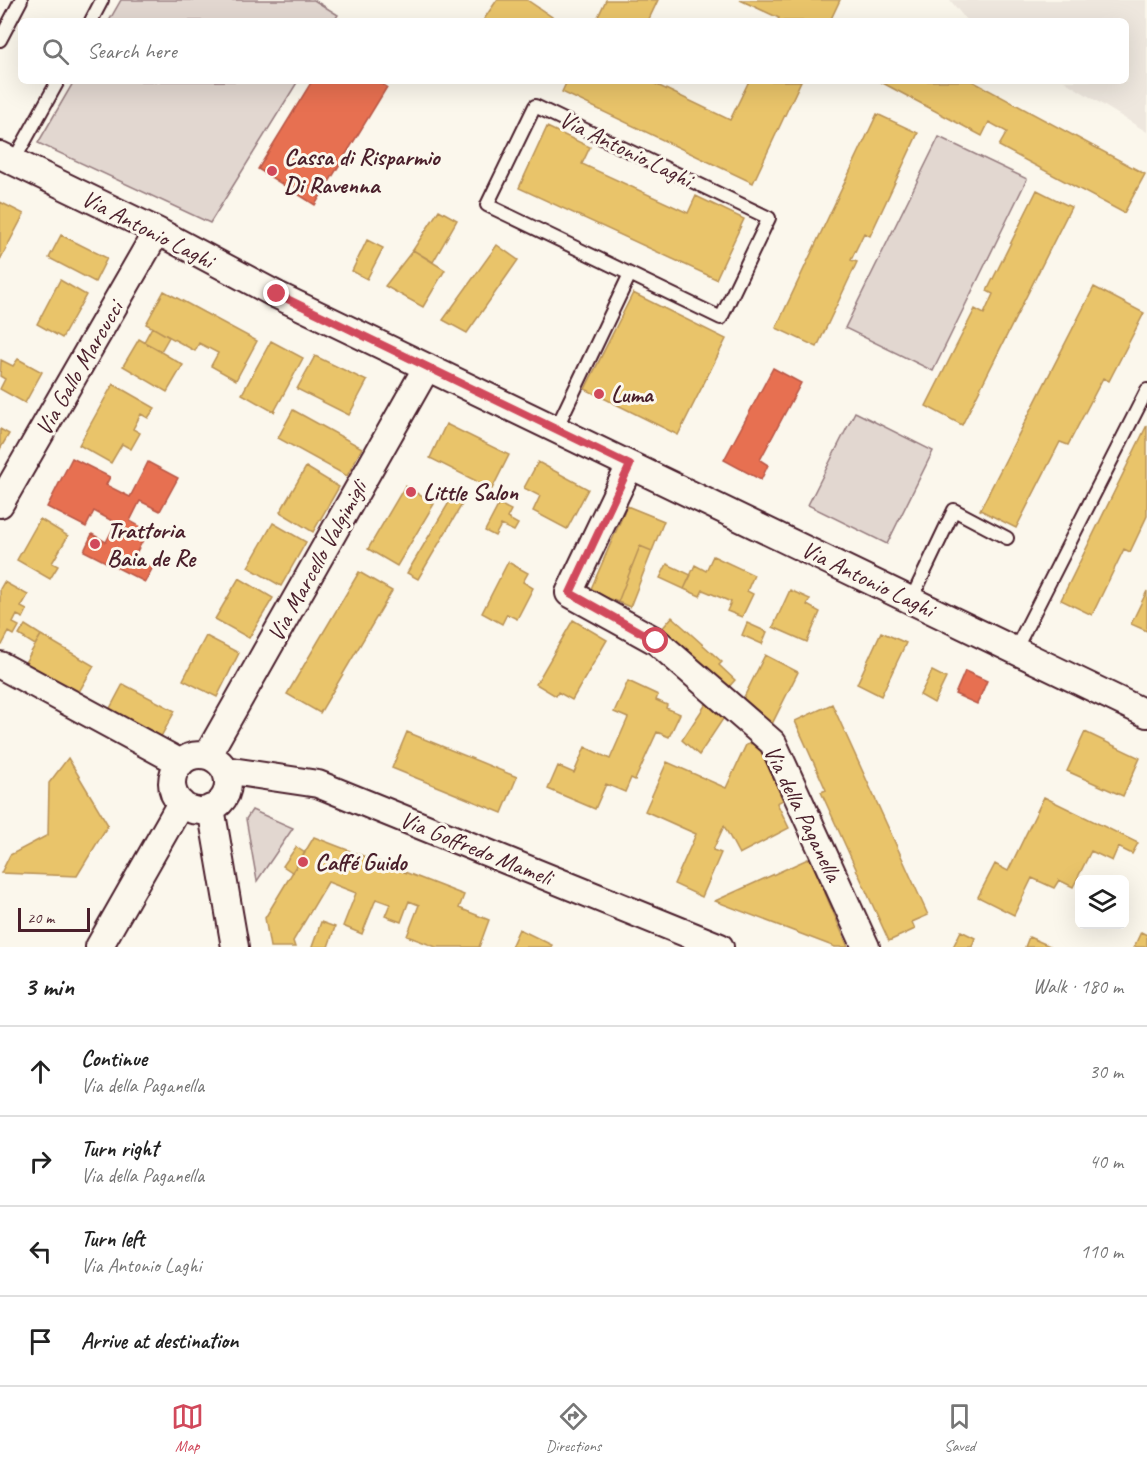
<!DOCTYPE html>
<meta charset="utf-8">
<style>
:root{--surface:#fff;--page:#f2f2f2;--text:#222;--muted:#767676;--line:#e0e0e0;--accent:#d1495b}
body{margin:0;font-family:Caveat,sans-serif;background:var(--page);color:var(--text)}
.controls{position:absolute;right:18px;bottom:18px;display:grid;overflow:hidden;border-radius:9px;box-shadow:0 6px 24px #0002}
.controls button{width:54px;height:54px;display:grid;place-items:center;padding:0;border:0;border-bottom:2px solid var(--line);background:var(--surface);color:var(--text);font:30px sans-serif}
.scale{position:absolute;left:18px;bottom:15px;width:72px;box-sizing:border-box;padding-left:6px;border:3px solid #4a1f2b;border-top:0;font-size:16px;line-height:21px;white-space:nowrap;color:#4a1f2b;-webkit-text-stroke:4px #fbf7ec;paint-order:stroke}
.stop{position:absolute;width:18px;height:18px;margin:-14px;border:4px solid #d1495b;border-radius:50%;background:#fff}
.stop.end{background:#d1495b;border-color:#fff;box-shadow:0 2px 6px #0008}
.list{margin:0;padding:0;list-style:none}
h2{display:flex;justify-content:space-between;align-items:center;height:78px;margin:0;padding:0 24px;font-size:26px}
h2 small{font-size:20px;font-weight:400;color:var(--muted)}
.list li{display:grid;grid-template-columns:39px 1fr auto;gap:18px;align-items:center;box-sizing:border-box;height:90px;padding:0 24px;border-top:2px solid var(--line)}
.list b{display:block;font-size:22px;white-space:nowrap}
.list p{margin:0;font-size:20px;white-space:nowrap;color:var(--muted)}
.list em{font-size:20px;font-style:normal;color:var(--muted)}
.icon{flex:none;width:33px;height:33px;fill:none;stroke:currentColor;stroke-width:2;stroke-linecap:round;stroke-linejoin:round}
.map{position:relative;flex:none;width:1147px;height:947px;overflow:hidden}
.search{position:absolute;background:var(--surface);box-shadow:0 6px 24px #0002;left:18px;right:18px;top:18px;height:66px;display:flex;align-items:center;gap:15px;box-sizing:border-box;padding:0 21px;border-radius:9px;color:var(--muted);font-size:22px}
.sheet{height:438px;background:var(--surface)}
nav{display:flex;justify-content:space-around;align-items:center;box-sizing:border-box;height:84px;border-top:2px solid var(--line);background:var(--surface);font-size:16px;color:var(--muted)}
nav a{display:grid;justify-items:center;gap:3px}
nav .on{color:var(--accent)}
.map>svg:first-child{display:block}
.built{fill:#eee7de}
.green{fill:#e2d7d0;stroke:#967b7e;stroke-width:1.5}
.homes{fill:#e9c46a;stroke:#b99257;stroke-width:1.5}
.shops{fill:#e76f51;stroke:#b85746;stroke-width:1.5}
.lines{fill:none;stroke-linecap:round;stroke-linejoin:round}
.lane-casing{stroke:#4a1f2b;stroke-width:16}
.street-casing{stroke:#4a1f2b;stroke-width:30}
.lane{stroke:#fbf7ec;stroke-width:12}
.street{stroke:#fbf7ec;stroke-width:26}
.route{stroke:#d1495b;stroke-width:8}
.poi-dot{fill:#d1495b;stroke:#fbf7ec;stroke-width:2}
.labels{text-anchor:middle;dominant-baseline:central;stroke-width:6;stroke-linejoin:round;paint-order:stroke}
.street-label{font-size:24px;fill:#4a1f2b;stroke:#fbf7ec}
.poi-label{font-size:24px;font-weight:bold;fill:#4a1f2b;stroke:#fbf7ec;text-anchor:start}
</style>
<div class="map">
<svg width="1147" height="947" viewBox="0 0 1147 947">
<rect width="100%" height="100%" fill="#fbf7ec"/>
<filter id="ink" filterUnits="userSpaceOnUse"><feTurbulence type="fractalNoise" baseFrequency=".0167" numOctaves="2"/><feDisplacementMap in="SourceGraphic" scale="12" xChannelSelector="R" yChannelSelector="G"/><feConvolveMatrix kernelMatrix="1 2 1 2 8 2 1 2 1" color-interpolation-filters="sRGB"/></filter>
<g filter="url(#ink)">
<path class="built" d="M950,0H1147V132L1064,81H1126V21H967Z"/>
<path class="green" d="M121,0H314L338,15L334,21H109Z
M74,81H298L210,223L38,143Z
M939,137L1027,179L933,371L845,328Z
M855,412L933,451L887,544L808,505Z
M252,810L293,828L257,881L246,819Z"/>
<path class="homes" d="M497,0H527L555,19L554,21H486L484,19Z
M606,0H658L648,21H596Z
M740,0H840L830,21H777L779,18Z
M567,81H649L730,120L749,81H801L753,183L562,92Z
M879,81H972L1145,174L1124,213L999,146L1007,132L989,122L982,136Z
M877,114L918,133L870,236L864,233L851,260L857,262L817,347L776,328Z
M547,127L590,147L582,164L688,213L696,196L744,219L716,279L519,188Z
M1037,190L1071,207L962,425L926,406L975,309L984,314L993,294L987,291Z
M0,202L24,214L0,260Z
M439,210L457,220L433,262L413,250Z
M61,235L107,258L95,282L49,258Z
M367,240L383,248L367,279L352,271Z
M497,245L518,260L467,333L443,320Z
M413,250L445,270L423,307L385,286Z
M60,280L86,295L62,338L37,324Z
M1094,287L1144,313L1109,381L1103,378L1068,445L1060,442L1016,528L980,510Z
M164,291L257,341L236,380L211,366L218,353L199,343L195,351L146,324Z
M633,293L726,339L678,435L585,389Z
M152,327L169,337L161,351L144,342Z
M139,339L183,365L167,392L123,366Z
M271,341L303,358L274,412L242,394Z
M315,356L367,381L349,415L297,389Z
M18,359L42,372L25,403L0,389L5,379L0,376L1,360L13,366Z
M113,384L155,408L148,418L141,414L133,429L140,433L131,449L122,444L111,463L79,445Z
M293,410L362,448L347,476L278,438Z
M446,424L509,455L492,489L430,458Z
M1147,425V516L1130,552L1124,549L1092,615L1061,600Z
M0,429L9,434L0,449Z
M538,462L588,489L567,529L533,511L540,496L524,488Z
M306,467L339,487L313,532L280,512Z
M405,486L434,504L397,566L368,549Z
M454,494L464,501L418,579L407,573Z
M499,504L511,510L507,518L518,524L514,531L501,525L495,536L485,531Z
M627,506L664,521L652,551L640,546L618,602L590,591Z
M40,519L68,536L52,563L58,566L50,579L17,560Z
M273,523L306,542L281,586L248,567Z
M640,546L652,551L630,607L618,602Z
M713,556L754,575L747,591L753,594L742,617L727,611L731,602L703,590L700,596L684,589L695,565L706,571Z
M508,562L528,573L523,582L533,588L517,619L507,614L502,624L482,613Z
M667,564L691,575L684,589L660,578Z
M359,572L392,591L320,713L287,694Z
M239,578L273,598L249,638L215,619Z
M4,582L28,595L21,607L27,610L23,618L17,615L13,623L19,626L14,635L9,632L2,645L0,644V589Z
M790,590L810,599L807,605L820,612L807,642L773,627Z
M1147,591V631L1131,624Z
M672,617L722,662L719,665L735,680L727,689L661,630Z
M573,620L607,640L572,700L558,692L556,696L536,684Z
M747,623L767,632L762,644L742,635Z
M25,625L41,635L35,645L19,635Z
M881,632L906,643L881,696L857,684Z
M41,635L94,666L76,697L23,666Z
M206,636L239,653L217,697L183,680Z
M765,655L798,672L771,726L741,703Z
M932,671L946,678L934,703L920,695Z
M628,681L658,695L656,700L667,705L666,708L680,714L669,737L657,732L635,780L631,778L625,792L606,784L595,809L548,789L558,766L574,773L585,747L610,759L628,718L614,712Z
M123,684L175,711L158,742L107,714Z
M708,701L725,716L699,755L682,740Z
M832,704L928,915L912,922L915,929L889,941L821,792L826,790L795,721Z
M407,732L517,777L502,813L392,768Z
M1085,732L1140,758L1123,796L1067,771Z
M757,742L783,800L777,803L789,828L739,854L724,826L713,850L721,853L702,897L674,884L696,834L645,811L667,762L726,788L746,745Z
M68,758L108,825L77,876L1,873L10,855L48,835L49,783Z
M1044,797L1138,843L1132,854L1118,847L1112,861L1091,851L1073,887L1059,880L1054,888L1032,878L1014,915L978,897L995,864L1008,871Z
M314,837L464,895L459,908L489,920L479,947H436L407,936L419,905L409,901L401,922L385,916L390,904L376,899L362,934L343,926L356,893L328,882L293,941L295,947H270L265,918Z
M296,847L305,853L292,872L283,866Z
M810,858L848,947H835L715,901Z
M321,922L335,927L328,947H312Z
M519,929L552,945L551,947H511Z
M961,931L975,938L972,947H953Z
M1141,932L1147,935V947H1134Z
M1029,937L1052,947H1025Z"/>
<path class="shops" d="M312,81H377L387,87L315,205L258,169Z
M773,368L801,383L760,460L768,465L761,480L724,460Z
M72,458L110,477L106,485L130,497L148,462L178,478L160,511L140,501L130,521L148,531L134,557L153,567L145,582L84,551L92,534L106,542L116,523L94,511L86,527L47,507Z
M965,671L987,681L977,704L955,694Z"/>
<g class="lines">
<defs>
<path id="lane" d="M91,21L102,0
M0,40L21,0
M535,106L769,218L721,318L487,205Z
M13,162L58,81
M556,429L630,274
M911,600L954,510L1007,538
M1015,650L1147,390"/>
<path id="street" d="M0,155L157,231L277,295L1147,714
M630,465L569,593L656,641L773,743L866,947
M0,504L157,231
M0,665L181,763
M172 783a28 28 0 1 1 56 0a28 28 0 1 1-56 0Z
M207,756L427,367
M225,770L318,784L720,947
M211,808L235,947
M99,947L181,803"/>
</defs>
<use href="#lane" class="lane-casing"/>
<use href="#street" class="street-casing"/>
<use href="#lane" class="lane"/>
<use href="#street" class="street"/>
</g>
</g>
<g class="lines" filter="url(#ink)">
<path class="route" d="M277,294L630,465L570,593L656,641"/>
</g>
<g class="poi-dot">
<circle cx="272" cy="171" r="6"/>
<circle cx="599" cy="394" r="6"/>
<circle cx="411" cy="492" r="6"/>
<circle cx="95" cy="544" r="6"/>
<circle cx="303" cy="862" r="6"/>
</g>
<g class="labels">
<g class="street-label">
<text transform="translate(626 149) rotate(26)">Via Antonio Laghi</text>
<text transform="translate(148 229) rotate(27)">Via Antonio Laghi</text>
<text transform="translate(79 368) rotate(-60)">Via Gallo Marcucci</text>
<text transform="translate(317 561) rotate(-61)">Via Marcello Valgimigli</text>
<text transform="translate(868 579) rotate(26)">Via Antonio Laghi</text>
<text transform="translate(803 813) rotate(64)">Via della Paganella</text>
<text transform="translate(476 848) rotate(22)">Via Goffredo Mameli</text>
</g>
<g class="poi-label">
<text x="284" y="157">Cassa di Risparmio<tspan x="284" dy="28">Di Ravenna</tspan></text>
<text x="611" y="394">Luma</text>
<text x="423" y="492">Little Salon</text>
<text x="107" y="530">Trattoria<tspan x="107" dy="28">Baia de Re</tspan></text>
<text x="315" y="862">Caffé Guido</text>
</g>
</g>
</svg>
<div class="controls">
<button><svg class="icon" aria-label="layers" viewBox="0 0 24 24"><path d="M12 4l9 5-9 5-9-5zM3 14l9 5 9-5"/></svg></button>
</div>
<div class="scale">20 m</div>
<div class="stop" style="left:656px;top:641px"></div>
<div class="stop end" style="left:277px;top:294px"></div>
<div class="search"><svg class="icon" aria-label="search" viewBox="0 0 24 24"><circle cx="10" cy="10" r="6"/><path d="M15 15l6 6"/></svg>Search here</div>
</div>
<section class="sheet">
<h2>3 min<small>Walk · 180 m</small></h2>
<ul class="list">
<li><svg class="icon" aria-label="ahead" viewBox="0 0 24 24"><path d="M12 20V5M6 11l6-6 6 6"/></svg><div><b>Continue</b><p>Via della Paganella</p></div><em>30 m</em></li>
<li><svg class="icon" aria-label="right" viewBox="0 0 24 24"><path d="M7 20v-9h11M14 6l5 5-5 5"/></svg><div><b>Turn right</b><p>Via della Paganella</p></div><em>40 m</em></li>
<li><svg class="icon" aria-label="left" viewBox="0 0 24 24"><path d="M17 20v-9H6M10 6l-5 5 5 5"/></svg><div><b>Turn left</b><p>Via Antonio Laghi</p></div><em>110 m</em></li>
<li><svg class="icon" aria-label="arrive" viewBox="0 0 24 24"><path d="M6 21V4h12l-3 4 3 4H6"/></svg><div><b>Arrive at destination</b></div></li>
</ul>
</section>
<nav>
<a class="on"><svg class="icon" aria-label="map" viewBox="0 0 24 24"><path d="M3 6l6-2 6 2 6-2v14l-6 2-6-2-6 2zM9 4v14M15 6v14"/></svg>Map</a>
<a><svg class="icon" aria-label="directions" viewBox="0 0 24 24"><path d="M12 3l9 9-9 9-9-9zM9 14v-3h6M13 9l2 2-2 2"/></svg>Directions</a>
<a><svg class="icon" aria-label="saved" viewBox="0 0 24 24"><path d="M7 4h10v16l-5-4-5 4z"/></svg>Saved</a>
</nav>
